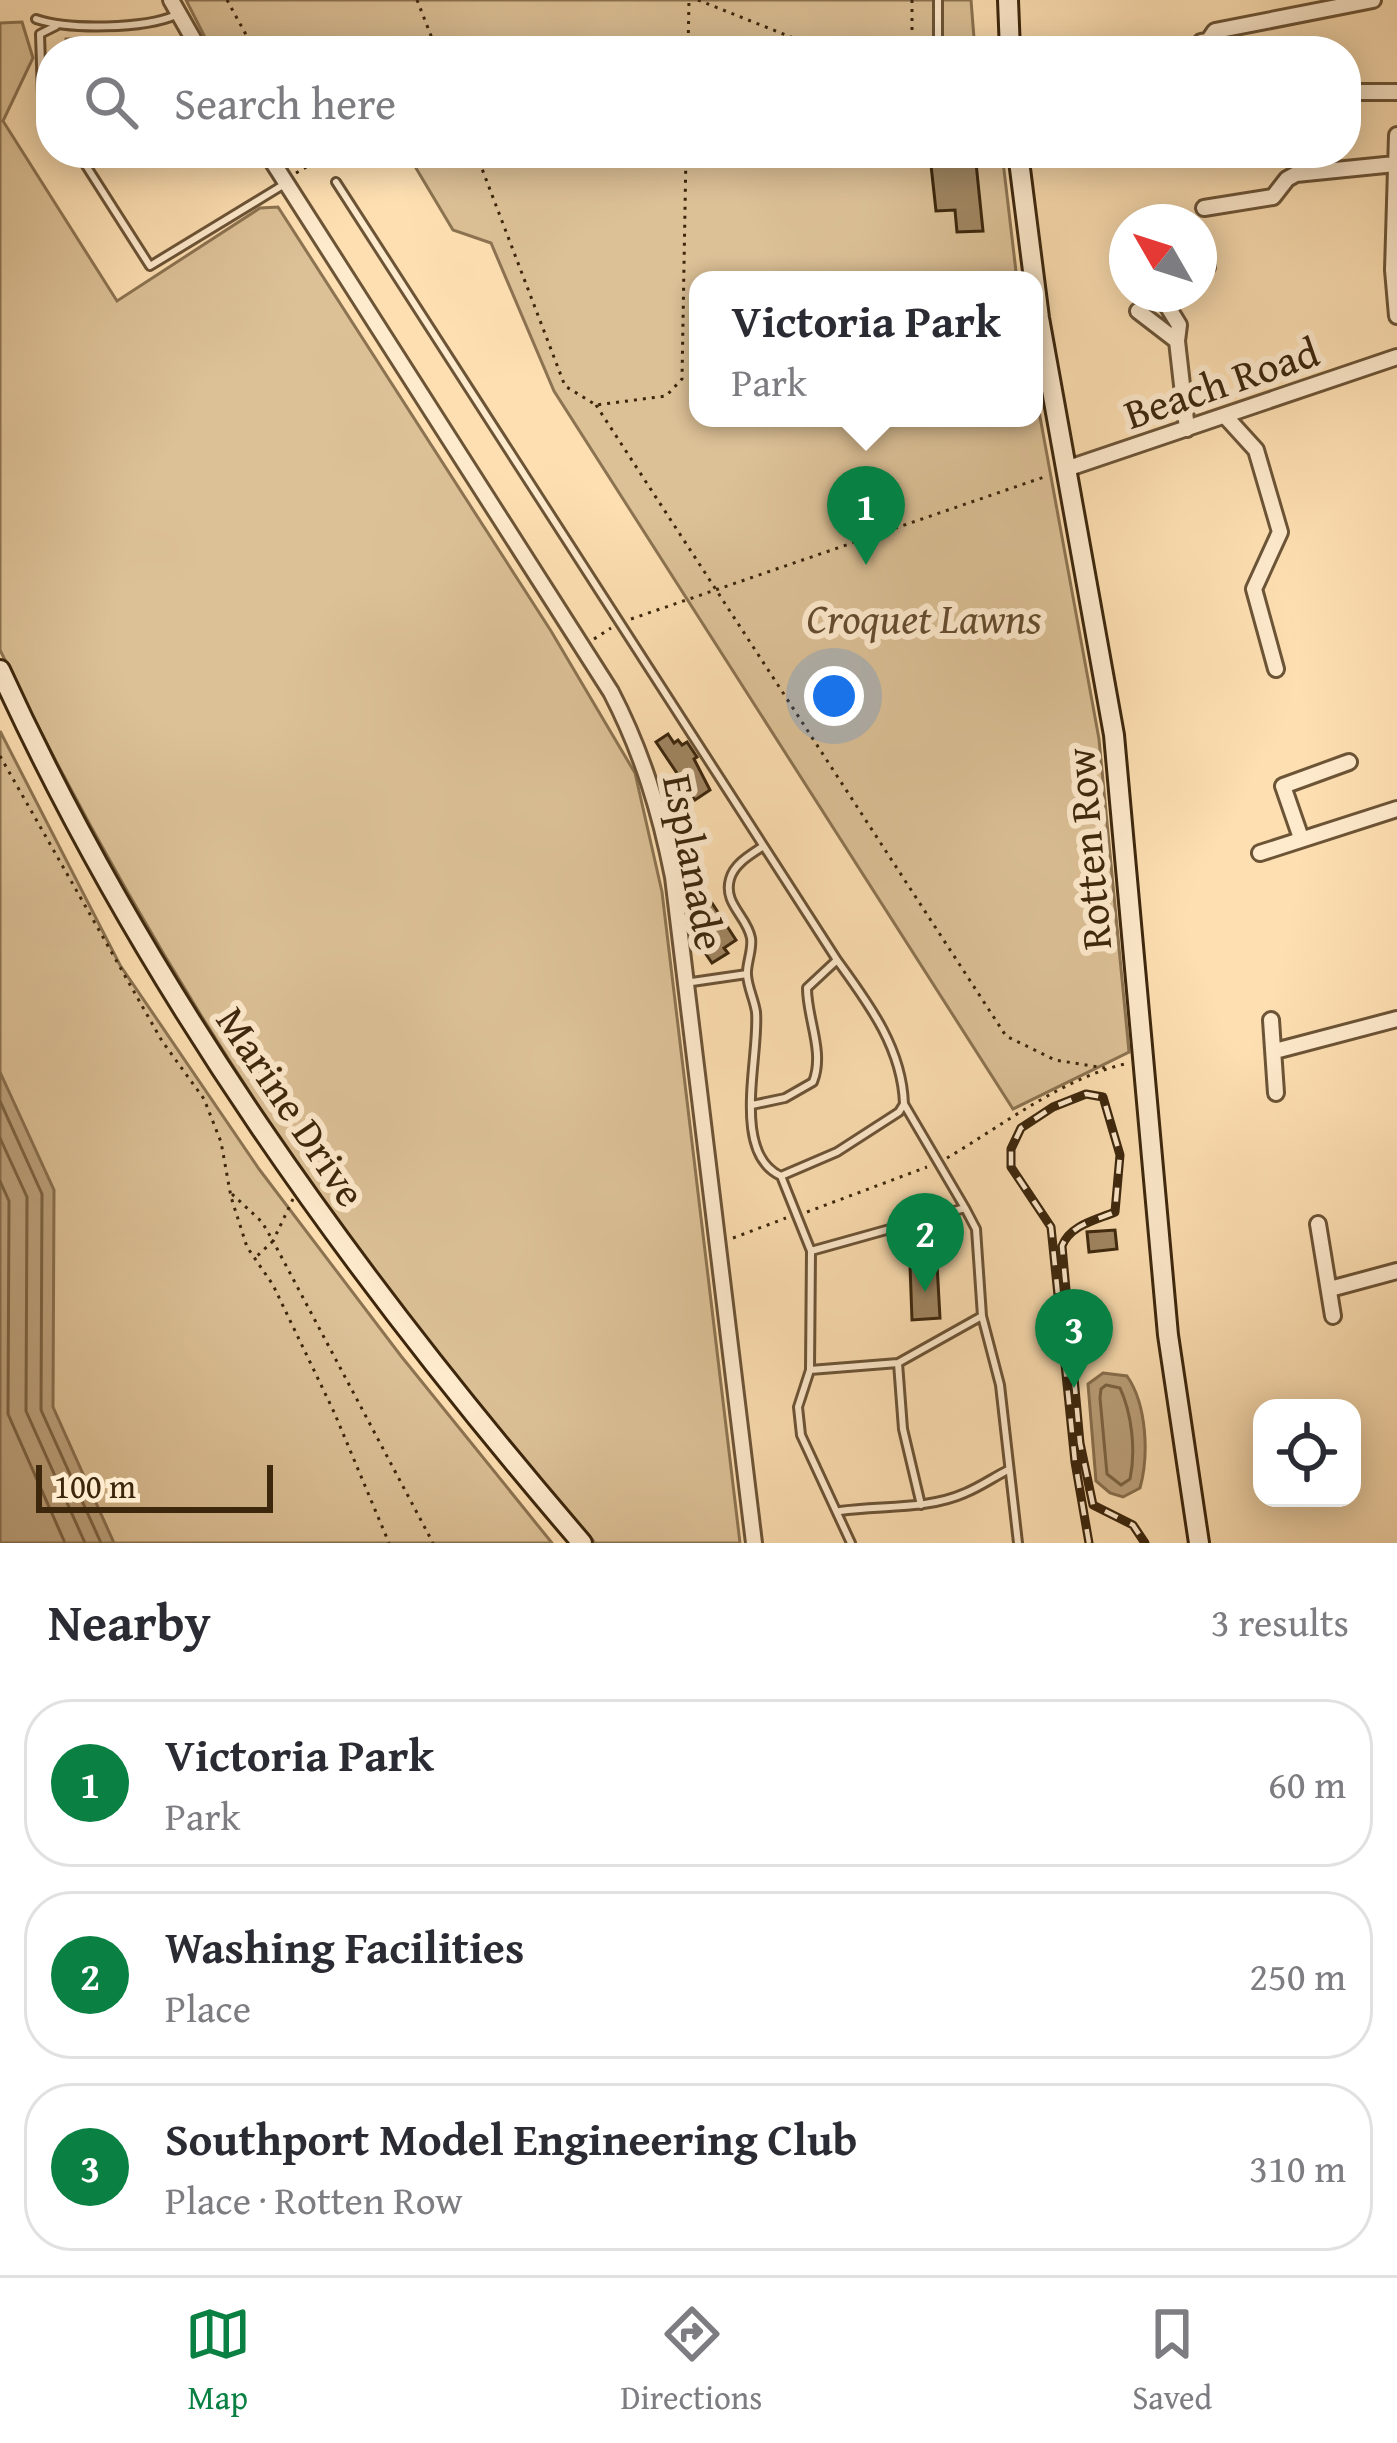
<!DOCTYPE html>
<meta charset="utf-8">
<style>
:root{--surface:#fff;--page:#f7f7f7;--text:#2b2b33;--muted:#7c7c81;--line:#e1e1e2;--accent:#0b8043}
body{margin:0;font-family:"Gentium Book Plus",serif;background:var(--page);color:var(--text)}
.controls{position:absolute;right:36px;bottom:36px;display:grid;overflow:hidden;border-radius:24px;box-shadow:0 6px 30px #0003}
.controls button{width:108px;height:108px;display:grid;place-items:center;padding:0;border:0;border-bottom:3px solid var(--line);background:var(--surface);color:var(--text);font:60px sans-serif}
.compass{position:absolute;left:1109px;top:204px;width:108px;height:108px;border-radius:50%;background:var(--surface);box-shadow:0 6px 30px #0003;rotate:309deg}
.scale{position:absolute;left:36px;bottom:30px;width:237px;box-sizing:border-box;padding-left:12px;border:6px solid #3c260c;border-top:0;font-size:33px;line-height:42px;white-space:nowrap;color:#3c260c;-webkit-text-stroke:9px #feeacd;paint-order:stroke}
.you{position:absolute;left:834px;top:696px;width:42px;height:42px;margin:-30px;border:9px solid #fff;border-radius:50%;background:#1a73e8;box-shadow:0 0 0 18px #1a73e833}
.badge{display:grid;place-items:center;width:78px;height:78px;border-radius:50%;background:var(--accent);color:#fff;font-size:39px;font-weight:700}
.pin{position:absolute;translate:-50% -99px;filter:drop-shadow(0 3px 6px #0008)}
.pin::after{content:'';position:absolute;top:63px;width:42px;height:36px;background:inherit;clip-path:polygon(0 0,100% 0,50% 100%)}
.popup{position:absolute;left:689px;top:271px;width:354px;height:156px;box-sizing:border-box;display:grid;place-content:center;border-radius:24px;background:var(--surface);filter:drop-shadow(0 3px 9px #0005);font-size:39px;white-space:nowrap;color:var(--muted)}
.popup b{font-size:45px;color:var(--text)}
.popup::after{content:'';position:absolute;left:50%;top:100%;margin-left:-24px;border:24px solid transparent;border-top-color:var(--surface)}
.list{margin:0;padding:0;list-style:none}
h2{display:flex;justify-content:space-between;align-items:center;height:156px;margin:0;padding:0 48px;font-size:51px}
h2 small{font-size:39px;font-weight:400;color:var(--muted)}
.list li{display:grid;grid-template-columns:78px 1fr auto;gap:36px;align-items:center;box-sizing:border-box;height:168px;margin:0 24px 24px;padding:0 24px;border:3px solid var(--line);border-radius:48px}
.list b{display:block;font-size:45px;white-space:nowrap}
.list p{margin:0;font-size:39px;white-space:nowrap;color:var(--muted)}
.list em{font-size:39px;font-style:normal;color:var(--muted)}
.icon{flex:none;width:66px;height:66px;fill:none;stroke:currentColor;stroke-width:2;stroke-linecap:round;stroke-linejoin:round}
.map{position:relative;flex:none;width:1397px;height:1543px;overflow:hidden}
.search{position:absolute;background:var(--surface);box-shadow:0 6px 30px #0003;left:36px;right:36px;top:36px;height:132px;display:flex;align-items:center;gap:30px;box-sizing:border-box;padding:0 42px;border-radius:48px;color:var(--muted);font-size:45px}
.sheet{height:732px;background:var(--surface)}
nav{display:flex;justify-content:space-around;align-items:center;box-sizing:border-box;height:168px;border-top:3px solid var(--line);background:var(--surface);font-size:33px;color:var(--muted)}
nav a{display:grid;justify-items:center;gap:6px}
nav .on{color:var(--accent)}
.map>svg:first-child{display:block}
.green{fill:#dcc096;stroke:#8c7351;stroke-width:3}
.water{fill:#bba07a;stroke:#886f4e;stroke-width:3}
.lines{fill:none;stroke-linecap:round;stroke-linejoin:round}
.shore{stroke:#7c6343;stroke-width:3}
.building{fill:#a08662;stroke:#3c260c;stroke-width:3}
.lane-casing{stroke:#6c5436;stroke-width:12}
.street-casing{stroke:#6c5436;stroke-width:20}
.secondary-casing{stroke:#3c260c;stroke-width:24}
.path{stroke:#3c260c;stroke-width:3;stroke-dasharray:3 6;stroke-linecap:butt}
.lane{stroke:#feeacd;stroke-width:6}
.street{stroke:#feeacd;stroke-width:14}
.secondary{stroke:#feeacd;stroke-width:18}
.rail-casing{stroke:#3c260c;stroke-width:9}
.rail{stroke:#feeacd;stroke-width:4.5;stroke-dasharray:14;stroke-linecap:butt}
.labels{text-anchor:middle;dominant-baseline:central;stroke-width:12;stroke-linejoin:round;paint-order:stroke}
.street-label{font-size:42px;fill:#3c260c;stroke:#feeacd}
.park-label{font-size:42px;font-style:italic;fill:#644c2e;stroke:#feeacd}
</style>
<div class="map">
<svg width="1397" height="1543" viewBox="0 0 1397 1543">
<rect width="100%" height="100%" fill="#fddfb2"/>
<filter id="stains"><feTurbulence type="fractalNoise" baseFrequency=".00167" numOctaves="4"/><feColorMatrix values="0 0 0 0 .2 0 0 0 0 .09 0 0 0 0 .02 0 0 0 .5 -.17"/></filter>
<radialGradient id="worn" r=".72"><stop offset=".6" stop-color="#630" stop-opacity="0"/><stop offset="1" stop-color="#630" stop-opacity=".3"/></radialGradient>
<path class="green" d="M186,0H971L975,51H212Z
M22,22L33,58L3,121L117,301L260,208L278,207L551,631L635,773L662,892L740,1543H595C495,1426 394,1305 307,1178C192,1010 89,834 0,650V23Z
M174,38L182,51H65L66,39Z
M407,153H1002L1017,280H698V418H1034V384L1099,739L1129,1052L1013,1109L554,391L491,243L453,230Z
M0,731L120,965L259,1169L401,1356L552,1543H0Z"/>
<path class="water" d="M0,1072L54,1190L53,1407L114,1543H0Z
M1103,1373L1127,1376C1147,1405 1149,1455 1140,1488L1123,1497L1110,1493L1096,1481L1088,1384Z"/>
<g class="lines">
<path class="shore" d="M0,1101L42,1194L41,1410L101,1543
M0,1138L27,1197L26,1411L85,1543
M0,1181L9,1201L8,1414L65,1543
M1106,1385L1120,1388C1132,1414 1136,1451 1130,1479L1121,1485L1107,1474L1100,1398L1101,1389Z"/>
</g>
<path class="building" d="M953,153H975L983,231L957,232L955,210L936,211L930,156Z
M668,734L674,743L678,740L682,745L687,742L697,757L694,759L710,790L695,800L656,742Z
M712,903L736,940L724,948L728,953L712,963L699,944L709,937L703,927L708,924L700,911Z
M1115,1230L1117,1249L1089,1252L1087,1232Z
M937,1264L940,1318L912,1320L910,1265Z"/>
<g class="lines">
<defs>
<path id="lane" d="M938,0V51
M36,19C69,30 144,29 176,15
M51,109L42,95L40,34L56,26
M78,153L150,266L283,185
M336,182L837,960
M762,847C750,855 734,864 730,879C723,904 747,916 751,938C753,950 746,964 747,975C748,988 754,999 756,1012C760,1055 730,1153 781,1176L811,1251L810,1370L798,1407L801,1435L851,1543
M685,983L747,974
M904,1104L965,1208
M752,1105L785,1098L813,1082C825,1052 807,1019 807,988L837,960C869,1004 902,1048 904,1104L899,1112L837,1152L781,1176
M811,1251L965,1208L976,1229L982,1316L1000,1385L1018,1543
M898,1363L903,1429L921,1505
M810,1370L898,1363L982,1316
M840,1511C880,1505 927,1510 965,1493C980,1487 994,1477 1008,1470"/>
<path id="street" d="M171,0L200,51
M1201,42L1208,41L1215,31L1373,0
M1346,92H1397
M1397,135L1393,270L1397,316
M267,153L611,692C642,752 660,811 673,877L754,1543
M1204,208L1273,197L1287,179L1296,174L1395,164
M1199,271L1207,267
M1160,294L1179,325L1177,341
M1138,311L1177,341L1187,429
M1226,417L1256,450L1280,532L1254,589L1276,669
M1066,469L1397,357
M1301,838L1283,786L1349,762
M1260,853L1397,809
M1271,1020L1276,1093
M1275,1051L1397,1019
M1318,1224L1333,1316
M1330,1289L1397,1271"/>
<path id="secondary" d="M1008,0L1010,51
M1018,153L1039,318L1114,735L1168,1335L1199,1543
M0,670C146,990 354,1278 582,1543"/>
</defs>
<use href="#lane" class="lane-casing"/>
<use href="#street" class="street-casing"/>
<use href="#secondary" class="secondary-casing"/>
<path class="path" d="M227,0L255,51
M417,0L437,51
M698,0L826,51
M912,0V51
M688,51L689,0
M476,153L565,386L596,405L666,396L682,379L686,153
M296,173L322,158L319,153
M596,405L1006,1036L1055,1060L1105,1068
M631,619L1047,476
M594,639L611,628
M0,756L162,1041L204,1099L221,1142L231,1197L247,1247L273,1285L334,1412L389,1543
M947,1158C1003,1125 1064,1077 1129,1063
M232,1194L262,1222L273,1241L256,1257
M293,1199L273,1241L433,1543
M807,1212L927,1167
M733,1238L786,1218"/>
<use href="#lane" class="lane"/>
<use href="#street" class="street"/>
<use href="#secondary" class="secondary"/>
<defs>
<path id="rail" d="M1089,1543L1075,1462L1051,1227L1011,1167V1149L1021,1128L1053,1107L1086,1094L1103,1097L1120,1155L1115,1212C1096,1220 1070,1225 1062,1246L1080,1443L1093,1505L1133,1525L1145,1543"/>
</defs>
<use href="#rail" class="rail-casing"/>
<use href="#rail" class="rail"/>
</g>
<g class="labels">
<g class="street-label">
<text transform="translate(1221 382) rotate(-19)">Beach Road</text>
<text transform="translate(1087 849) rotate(-95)">Rotten Row</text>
<text transform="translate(695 862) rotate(79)">Esplanade</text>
<text transform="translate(292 1106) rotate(56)">Marine Drive</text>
</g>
<g class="park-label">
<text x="924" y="617">Croquet Lawns</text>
</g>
</g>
<rect width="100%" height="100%" filter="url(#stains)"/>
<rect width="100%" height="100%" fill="url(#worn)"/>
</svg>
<div class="controls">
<button><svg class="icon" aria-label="locate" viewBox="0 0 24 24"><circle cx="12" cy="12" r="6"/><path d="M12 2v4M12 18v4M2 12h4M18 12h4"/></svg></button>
</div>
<svg class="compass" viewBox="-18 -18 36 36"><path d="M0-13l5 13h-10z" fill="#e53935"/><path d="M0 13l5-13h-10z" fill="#7c7c81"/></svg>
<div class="scale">100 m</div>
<div class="you"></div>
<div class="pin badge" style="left:866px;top:565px">1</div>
<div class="popup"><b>Victoria Park</b>Park</div>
<div class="pin badge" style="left:925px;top:1292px">2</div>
<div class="pin badge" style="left:1074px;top:1388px">3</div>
<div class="search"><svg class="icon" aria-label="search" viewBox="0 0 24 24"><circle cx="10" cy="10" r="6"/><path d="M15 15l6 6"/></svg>Search here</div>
</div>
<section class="sheet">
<h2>Nearby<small>3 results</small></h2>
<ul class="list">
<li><span class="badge">1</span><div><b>Victoria Park</b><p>Park</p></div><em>60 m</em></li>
<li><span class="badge">2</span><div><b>Washing Facilities</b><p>Place</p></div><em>250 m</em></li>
<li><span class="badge">3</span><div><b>Southport Model Engineering Club</b><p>Place · Rotten Row</p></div><em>310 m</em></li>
</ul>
</section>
<nav>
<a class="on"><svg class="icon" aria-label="map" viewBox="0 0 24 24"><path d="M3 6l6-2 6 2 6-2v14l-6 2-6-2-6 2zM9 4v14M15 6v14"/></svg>Map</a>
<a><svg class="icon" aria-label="directions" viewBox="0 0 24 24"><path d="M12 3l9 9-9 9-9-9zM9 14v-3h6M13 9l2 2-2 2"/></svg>Directions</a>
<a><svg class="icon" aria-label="saved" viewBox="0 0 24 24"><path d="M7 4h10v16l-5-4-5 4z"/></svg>Saved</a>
</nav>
